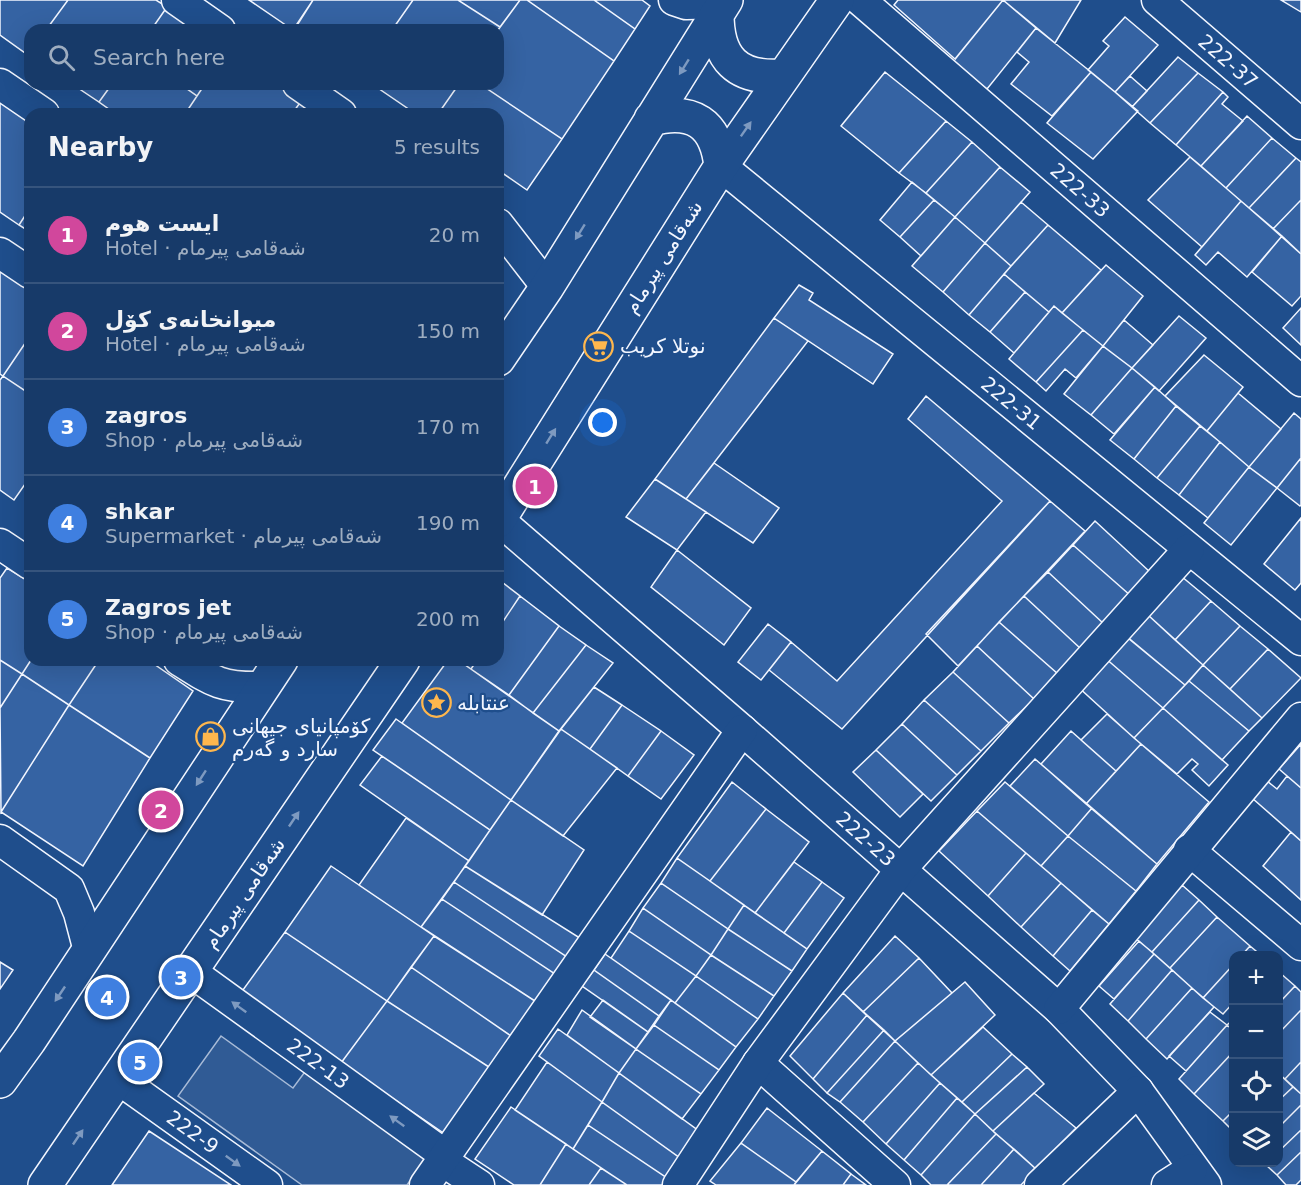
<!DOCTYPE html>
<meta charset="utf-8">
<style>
:root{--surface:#173a69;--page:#244571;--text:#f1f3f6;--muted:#9eadc0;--line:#36547d;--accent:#ffb74d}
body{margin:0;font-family:"DejaVu Sans",Vazirmatn,sans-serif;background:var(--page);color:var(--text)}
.controls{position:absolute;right:18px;bottom:18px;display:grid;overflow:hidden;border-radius:12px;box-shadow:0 6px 24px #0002}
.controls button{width:54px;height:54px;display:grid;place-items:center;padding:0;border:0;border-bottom:2px solid var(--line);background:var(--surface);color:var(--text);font:30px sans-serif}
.you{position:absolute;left:603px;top:423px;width:21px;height:21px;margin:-15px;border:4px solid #fff;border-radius:50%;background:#1a73e8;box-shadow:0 0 0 9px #1a73e833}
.badge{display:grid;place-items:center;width:39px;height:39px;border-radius:50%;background:var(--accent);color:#fff;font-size:20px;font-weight:700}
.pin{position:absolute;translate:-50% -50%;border:3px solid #fff;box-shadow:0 2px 6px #0006}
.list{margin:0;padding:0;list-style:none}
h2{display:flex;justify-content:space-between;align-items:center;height:78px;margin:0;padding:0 24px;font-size:26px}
h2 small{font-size:20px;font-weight:400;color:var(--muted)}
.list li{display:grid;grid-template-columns:39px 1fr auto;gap:18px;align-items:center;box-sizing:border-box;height:96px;padding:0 24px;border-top:2px solid var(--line)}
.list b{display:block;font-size:22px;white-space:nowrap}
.list p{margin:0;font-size:20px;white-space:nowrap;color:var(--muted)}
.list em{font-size:20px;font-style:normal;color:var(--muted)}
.icon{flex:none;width:33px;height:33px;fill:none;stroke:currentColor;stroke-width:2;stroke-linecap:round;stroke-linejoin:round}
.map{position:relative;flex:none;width:1301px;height:1185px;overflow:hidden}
.search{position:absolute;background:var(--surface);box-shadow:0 6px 24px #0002;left:24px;top:24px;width:480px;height:66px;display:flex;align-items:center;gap:15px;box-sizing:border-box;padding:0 21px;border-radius:18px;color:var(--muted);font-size:22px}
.panel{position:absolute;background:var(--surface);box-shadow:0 6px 24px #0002;left:24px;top:108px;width:480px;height:558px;border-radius:18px}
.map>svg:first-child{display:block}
.built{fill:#305b95;stroke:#a8bbd7;stroke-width:1.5}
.building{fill:#3563a3;stroke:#f2f6ff;stroke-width:1.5}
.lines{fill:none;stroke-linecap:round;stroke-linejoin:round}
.minor-casing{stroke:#f2f6ff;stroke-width:33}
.highway-casing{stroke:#f2f6ff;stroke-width:36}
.minor{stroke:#1f4e8c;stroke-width:30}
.highway{stroke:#1f4e8c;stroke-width:33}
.oneway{fill:#7e9ac0}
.labels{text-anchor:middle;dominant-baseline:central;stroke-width:4.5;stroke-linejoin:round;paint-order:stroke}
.street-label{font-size:20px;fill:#f2f6ff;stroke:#1f4e8c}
.poi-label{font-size:20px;fill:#f2f6ff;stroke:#1f4e8c;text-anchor:start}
</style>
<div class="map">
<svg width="1301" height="1185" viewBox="0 0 1301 1185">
<rect width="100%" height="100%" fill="#1f4e8c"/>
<path class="built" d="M221,1036L293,1088L307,1069L428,1155L407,1185H302L178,1096Z"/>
<path class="building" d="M0,0H68L46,30H30L28,55L0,35Z
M68,0H156L167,7L151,30H46Z
M249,0H313L293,30Z
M313,0H413L392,30H294Z
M413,0H458L500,27L498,30H392Z
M458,0H520L500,27Z
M520,0H527L614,61L562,139L480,84H498V30Z
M527,0H594L635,29L614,61Z
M594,0H642L650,6L635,29Z
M898,0H1003L955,59L894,5Z
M1003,0L1036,28L987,89L952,63Z
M1003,0H1081L1055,43Z
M1281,0H1301V12Z
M167,7L201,30H151Z
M1125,17L1158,45L1115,92L1088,70L1109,46L1103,41Z
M1036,28L1091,72L1052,116L1011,84L1029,62L1017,52Z
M1178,57L1198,73L1150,123L1132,107Z
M885,72L946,121L899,173L841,126Z
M1091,72L1138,111L1093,159L1047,123Z
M1198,73L1223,92L1176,145L1150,123Z
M1130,76L1147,91L1132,107L1115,92Z
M72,84H112L99,102Z
M112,84H180L197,96L185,114H116L99,102Z
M180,84H205L197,96Z
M205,84H283L304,97L292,114H185Z
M372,84H459L438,114H416Z
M459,84H480L562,139L527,190L498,170V114H438Z
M1223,92L1228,97L1222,104L1243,121L1201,166L1176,145Z
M304,97L329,114H292Z
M0,98L30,116V208L19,225L0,212Z
M1247,116L1272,138L1226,188L1201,166Z
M946,121L972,142L926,193L899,173Z
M1272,138L1296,158L1249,208L1226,188Z
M972,142L1000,167L955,217L926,193Z
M1190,157L1241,201L1202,247L1148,200Z
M1296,158L1301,162V200L1273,229L1249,208Z
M1000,167L1030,192L985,243L955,217Z
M912,182L934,200L900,237L880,220Z
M934,200L955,217L921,256L900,237Z
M1301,200V254L1273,229Z
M1241,201L1282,236L1247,277L1218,252L1206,265L1195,255Z
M1021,202L1048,225L1011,266L985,243Z
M30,208V232L19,225Z
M955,217L985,243L943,292L912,266Z
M1048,225L1101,270L1062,313L1054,306L1049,312L1004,274Z
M1282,236L1301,254V296L1292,306L1252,272Z
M985,243L1011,266L969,315L943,292Z
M1106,265L1143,296L1103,346L1062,313Z
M0,268L30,288V336L3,376L0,374Z
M1004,274L1025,292L990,332L969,315Z
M799,285L813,293L809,300L893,354L873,384L774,318Z
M1025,292L1049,312L1014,353L990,332Z
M1054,306L1083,330L1036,382L1009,359Z
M1301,308V345L1283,328Z
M1179,316L1206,338L1159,391L1132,368Z
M774,318L808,341L686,499L655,479Z
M1124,320L1153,345L1132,368L1103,346Z
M1083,330L1103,346L1076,378L1065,369L1046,391L1036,382Z
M30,336V394L3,376Z
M1103,346L1132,368L1091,415L1064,394Z
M1204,355L1243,387L1207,431L1165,396Z
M1132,368L1155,387L1114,434L1091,415Z
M3,376L30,394V477L14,500L0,490V380Z
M1155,387L1176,406L1134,459L1110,440Z
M1238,393L1281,429L1249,467L1207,431Z
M926,396L1050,501L842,729L769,670L791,642L837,681L1002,501L908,419Z
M1176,406L1200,426L1157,478L1134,459Z
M1294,413L1301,419V458L1277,488L1249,467Z
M1200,426L1220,442L1179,495L1157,478Z
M1220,442L1249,467L1208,518L1179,495Z
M1301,458V505L1300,506L1277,488Z
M714,463L779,508L753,543L686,499Z
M1249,467L1277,488L1231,545L1204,523Z
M655,479L706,512L677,550L626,517Z
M1050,501L1085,531L958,666L926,634Z
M1301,518V583L1295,590L1264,564Z
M1095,521L1150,572L1131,596L1073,545Z
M1073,545L1131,596L1104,624L1048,572Z
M677,550L751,608L724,645L651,587Z
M7,568L30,582L31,660L22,674L0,660V578Z
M1048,572L1104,624L1081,649L1024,596Z
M1181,576L1211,601L1175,640L1148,615Z
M498,579L520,596L498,629Z
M520,596L559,626L509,695L471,669L477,660H498V629Z
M1024,596L1081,649L1058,674L999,622Z
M1211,601L1240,626L1203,665L1175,640Z
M1148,615L1203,665L1185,685L1122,633Z
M999,622L1058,674L1034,699L977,646Z
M768,624L791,642L761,680L738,662Z
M559,626L586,645L533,713L509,695Z
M1240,626L1268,649L1230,689L1203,665Z
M1125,635L1185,685L1163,708L1104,657Z
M586,645L613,663L559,731L533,713Z
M977,646L1034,699L1009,723L953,672Z
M1268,649L1301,678L1262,718L1230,689Z
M1104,657L1163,708L1134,738L1076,685Z
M0,660L22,674L0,708Z
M31,660H99L69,705L22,674Z
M99,660H148L193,691L150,758L69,705Z
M448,660H458L559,731L511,800L402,723Z
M458,660H477L471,669Z
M1203,665L1262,718L1249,731L1189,681Z
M953,672L1009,723L981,751L924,700Z
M22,674L69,705L1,812L0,708Z
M1189,681L1249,731L1222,760L1163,708Z
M594,687L622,705L590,749L561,729Z
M924,700L981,751L957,775L902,724Z
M69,705L150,758L83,866L1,812Z
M622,705L661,731L628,776L590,749Z
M1163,708L1228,765L1209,786L1192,770L1198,764L1192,759L1177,774L1134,738Z
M1107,714L1141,744L1116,771L1081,740Z
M396,719L511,800L490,830L373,750Z
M902,724L957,775L931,801L876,750Z
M561,729L617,768L563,836L511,800Z
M661,731L694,755L661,799L628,776Z
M1071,731L1116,771L1086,804L1041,764Z
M1141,744L1209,802L1157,864L1086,804Z
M1301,744V788L1279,769Z
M876,750L923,794L900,817L853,772Z
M382,756L490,830L469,861L360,785Z
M1035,759L1092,808L1068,836L1010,786Z
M1287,776L1301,788V841L1252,798L1267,781L1277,789Z
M732,782L766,809L710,881L677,858Z
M1005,782L1068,836L1041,866L977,811Z
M511,800L584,850L542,915L465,866Z
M1092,808L1157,864L1136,891L1068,836Z
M766,809L809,842L755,913L710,881Z
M977,811L1026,853L988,896L939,851Z
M406,818L469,861L421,927L359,885Z
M1291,832L1301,841V900L1263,866Z
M1068,836L1136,891L1109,924L1041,866Z
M1026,853L1061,883L1021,927L988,896Z
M677,858L744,905L728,929L661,883Z
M794,862L822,882L784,933L755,913Z
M331,866L434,936L387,1001L285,932Z
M465,866L583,940L570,959L454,882Z
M454,882L570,959L558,976L442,899Z
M822,882L844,898L807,949L784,933Z
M661,883L728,929L711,955L643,908Z
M1061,883L1092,910L1053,956L1021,927Z
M1182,885L1199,900L1152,952L1135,938Z
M442,899L558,976L538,1003L421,927Z
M1199,900L1217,917L1170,968L1152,952Z
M744,905L807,949L792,971L728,929Z
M643,908L711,955L696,976L629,931Z
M1092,910L1109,924L1070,971L1053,956Z
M1217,917L1250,946L1241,956H1234V964L1203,998L1170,968Z
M728,929L792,971L774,996L711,955Z
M629,931L696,976L675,1003L611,958Z
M285,932L387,1001L341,1063L240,994Z
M434,936L538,1003L514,1038L411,967Z
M895,936L919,958L863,1012L843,993Z
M1139,941L1154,954L1114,999L1099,986Z
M1250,946L1262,956H1241Z
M605,954L671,1000L659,1016L594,970Z
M1154,954L1172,970L1128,1021L1110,1004Z
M711,955L774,996L758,1019L696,976Z
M919,958L952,993L895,1041L863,1012Z
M0,962L13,970L0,989Z
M1234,964V1002L1223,1014L1203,998Z
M411,967L514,1038L492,1069L387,1001Z
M594,970L659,1016L648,1032L582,986Z
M1172,970L1192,988L1146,1039L1128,1021Z
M1279,972L1295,986L1278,1004V972Z
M696,976L758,1019L736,1047L675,1003Z
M965,982L995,1015L931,1075L895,1041Z
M1295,986L1301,992V1010L1278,1034V1004Z
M1192,988L1214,1007L1167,1059L1146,1039Z
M843,993L867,1015L813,1079L790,1056Z
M603,1000L648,1032L636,1049L590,1017Z
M671,1000L736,1047L719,1070L654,1025Z
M387,1001L492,1069L445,1134L341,1063Z
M582,1010L636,1049L619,1073L567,1035Z
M1301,1010V1062L1285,1079L1278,1073V1034Z
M1210,1012L1227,1025L1186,1071L1169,1056Z
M867,1015L884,1030L827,1093L813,1079Z
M1234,1019V1031L1227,1025Z
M654,1025L719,1070L701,1094L636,1049Z
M1227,1025L1234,1031V1051L1194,1094L1179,1079Z
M983,1027L1012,1054L962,1102L931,1075Z
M558,1029L619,1073L602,1102L539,1056Z
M884,1030L895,1041L840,1102L827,1093Z
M895,1041L918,1063L863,1122L840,1102Z
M636,1049L701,1094L682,1119L619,1073Z
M1234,1051V1110L1223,1121L1194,1094Z
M1012,1054L1027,1067L975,1114L962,1102Z
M547,1062L602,1102L573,1149L515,1110Z
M1301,1062V1094L1285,1079Z
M918,1063L940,1083L886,1144L863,1122Z
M1027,1067L1044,1084L993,1131L975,1114Z
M619,1073L699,1131L680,1158L602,1102Z
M1278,1073L1293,1087L1278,1101Z
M940,1083L957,1098L904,1160L886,1144Z
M1293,1087L1301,1094V1105L1278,1128V1101Z
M1034,1093L1076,1128L1036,1169L993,1131Z
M957,1098L975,1114L921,1175L904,1160Z
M602,1102L680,1158L667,1178L588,1125Z
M1301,1105V1130L1278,1152V1128Z
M511,1107L566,1144L540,1185H514L475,1159Z
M767,1108L822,1151L796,1182L741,1143Z
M1234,1110V1132L1223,1121Z
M975,1114L996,1134L947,1185H931L921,1175Z
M588,1125L667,1178L662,1185H627L573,1149Z
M1301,1130V1152L1277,1175L1266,1165L1278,1162V1152Z
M149,1131L231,1185H112Z
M996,1134L1014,1149L981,1185H947Z
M741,1143L796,1182L794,1185H716L710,1181Z
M566,1144L601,1168L589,1185H540Z
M1014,1149L1036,1169L1021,1185H981Z
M822,1151L851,1174L843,1185H794Z
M1301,1152V1180L1296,1185H1286L1277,1175Z
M601,1168L627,1185H589Z
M851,1174L866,1185H843Z"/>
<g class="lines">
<defs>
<g id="minor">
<path d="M177,0L220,30"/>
<path d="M674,0L686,4L724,3"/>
<path id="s1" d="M860,0L1301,381"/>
<path id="s2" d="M1157,0L1301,124"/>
<path d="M0,84L44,114"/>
<path d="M298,84L341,114"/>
<path id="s3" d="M721,166L1301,640"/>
<path d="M498,224L547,287"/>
<path d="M0,253L30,273"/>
<path id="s4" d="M499,520L742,730L1059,1009L1138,1091L1206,1185"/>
<path d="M0,544L30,564"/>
<path d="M179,660C212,681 221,688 261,687"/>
<path d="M0,840L69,889L79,913L89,951"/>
<path d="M1189,850L1301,945"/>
<path id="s5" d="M190,971L445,1155"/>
<path d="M1059,1009L1301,718"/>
<path d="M758,1063L895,1185"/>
<path id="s6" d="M117,1078L267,1185"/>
<path d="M441,1160L479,1185"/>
<path d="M425,1185L742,730"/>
<path d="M678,1185L758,1063L901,869L1189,549"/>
<path d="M1040,1185L1138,1091"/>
<path d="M1167,1185L1192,1169"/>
</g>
<path id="highway" d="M717,14C717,59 737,79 782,76
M651,119C693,108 716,123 721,166
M498,359L547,287L726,0
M498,521L721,166L837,0
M0,1081L29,1041L281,660
M45,1185L403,660"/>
</defs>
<use href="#minor" class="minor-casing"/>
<use href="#highway" class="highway-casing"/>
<use href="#minor" class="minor"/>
<use href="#highway" class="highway"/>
</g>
<defs><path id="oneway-solid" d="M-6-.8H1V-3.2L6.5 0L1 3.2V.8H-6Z" transform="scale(1.5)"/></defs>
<g class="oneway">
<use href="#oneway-solid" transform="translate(684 67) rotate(122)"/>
<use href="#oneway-solid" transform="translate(746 129) rotate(-55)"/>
<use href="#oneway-solid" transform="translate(580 232) rotate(122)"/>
<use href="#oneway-solid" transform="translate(551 436) rotate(-58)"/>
<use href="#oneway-solid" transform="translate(201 778) rotate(123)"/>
<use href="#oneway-solid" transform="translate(294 819) rotate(-56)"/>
<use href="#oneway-solid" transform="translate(60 994) rotate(124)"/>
<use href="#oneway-solid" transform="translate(239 1007) rotate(-144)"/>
<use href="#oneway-solid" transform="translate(397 1121) rotate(-144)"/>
<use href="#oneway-solid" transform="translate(78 1137) rotate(-56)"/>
<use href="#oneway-solid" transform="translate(233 1161) rotate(36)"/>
</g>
<defs>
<symbol id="supermarket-ring" viewBox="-11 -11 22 22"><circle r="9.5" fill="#1f4e8c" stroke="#ffb74d" stroke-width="1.5"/><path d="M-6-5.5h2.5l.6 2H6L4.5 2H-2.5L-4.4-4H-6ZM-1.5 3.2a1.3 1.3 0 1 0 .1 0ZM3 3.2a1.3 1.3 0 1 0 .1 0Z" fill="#ffb74d"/></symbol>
<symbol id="sight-ring" viewBox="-11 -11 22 22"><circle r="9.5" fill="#1f4e8c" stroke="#ffb74d" stroke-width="1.5"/><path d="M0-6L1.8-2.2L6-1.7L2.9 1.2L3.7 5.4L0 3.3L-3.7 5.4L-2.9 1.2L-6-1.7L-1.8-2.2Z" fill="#ffb74d"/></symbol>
<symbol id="shop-ring" viewBox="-11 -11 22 22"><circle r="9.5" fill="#1f4e8c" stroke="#ffb74d" stroke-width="1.5"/><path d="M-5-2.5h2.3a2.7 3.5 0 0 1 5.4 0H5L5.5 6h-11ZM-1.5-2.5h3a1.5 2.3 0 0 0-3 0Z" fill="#ffb74d"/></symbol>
</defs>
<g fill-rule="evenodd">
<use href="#supermarket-ring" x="582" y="330" width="33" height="33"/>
<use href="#sight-ring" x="420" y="686" width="33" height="33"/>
<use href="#shop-ring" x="194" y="720" width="33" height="33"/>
</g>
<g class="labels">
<g class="street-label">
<text stroke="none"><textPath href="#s2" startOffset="94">222-37</textPath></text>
<text stroke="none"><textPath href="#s1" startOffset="291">222-33</textPath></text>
<text transform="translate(663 257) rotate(-58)">شەقامی پیرمام</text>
<text stroke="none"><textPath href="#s3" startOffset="375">222-31</textPath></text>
<text stroke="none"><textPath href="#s4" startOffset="486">222-23</textPath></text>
<text transform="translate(244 893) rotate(-56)">شەقامی پیرمام</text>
<text stroke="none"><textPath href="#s5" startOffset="158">222-13</textPath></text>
<text stroke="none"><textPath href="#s6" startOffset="93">222-9</textPath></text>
</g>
<g class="poi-label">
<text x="620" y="346">نوتلا كريب</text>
<text x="457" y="703">عنتابله</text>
<text x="232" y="726">کۆمپانیای جیهانی<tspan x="232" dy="23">سارد و گەرم</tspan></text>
</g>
</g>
</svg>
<div class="controls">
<button>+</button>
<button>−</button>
<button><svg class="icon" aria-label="locate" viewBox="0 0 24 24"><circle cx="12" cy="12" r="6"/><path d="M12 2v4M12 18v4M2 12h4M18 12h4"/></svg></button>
<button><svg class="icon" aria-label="layers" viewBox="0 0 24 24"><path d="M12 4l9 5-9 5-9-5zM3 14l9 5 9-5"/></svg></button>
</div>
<div class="you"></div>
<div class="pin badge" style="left:535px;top:486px;background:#d1479c">1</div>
<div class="pin badge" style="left:161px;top:810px;background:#d1479c">2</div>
<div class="pin badge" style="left:181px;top:977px;background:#3f7fe0">3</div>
<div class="pin badge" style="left:107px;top:997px;background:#3f7fe0">4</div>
<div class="pin badge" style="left:140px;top:1062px;background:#3f7fe0">5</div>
<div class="search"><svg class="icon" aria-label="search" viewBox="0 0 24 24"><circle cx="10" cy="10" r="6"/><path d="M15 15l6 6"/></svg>Search here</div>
<section class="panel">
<h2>Nearby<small>5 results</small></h2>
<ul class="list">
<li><span class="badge" style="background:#d1479c">1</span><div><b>ايست هوم</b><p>Hotel · شەقامی پیرمام</p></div><em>20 m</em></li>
<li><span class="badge" style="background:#d1479c">2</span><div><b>میوانخانەی کۆل</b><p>Hotel · شەقامی پیرمام</p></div><em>150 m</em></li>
<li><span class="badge" style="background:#3f7fe0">3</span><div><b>zagros</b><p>Shop · شەقامی پیرمام</p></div><em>170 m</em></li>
<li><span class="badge" style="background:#3f7fe0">4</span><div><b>shkar</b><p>Supermarket · شەقامی پیرمام</p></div><em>190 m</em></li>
<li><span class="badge" style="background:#3f7fe0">5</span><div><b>Zagros jet</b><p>Shop · شەقامی پیرمام</p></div><em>200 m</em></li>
</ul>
</section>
</div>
